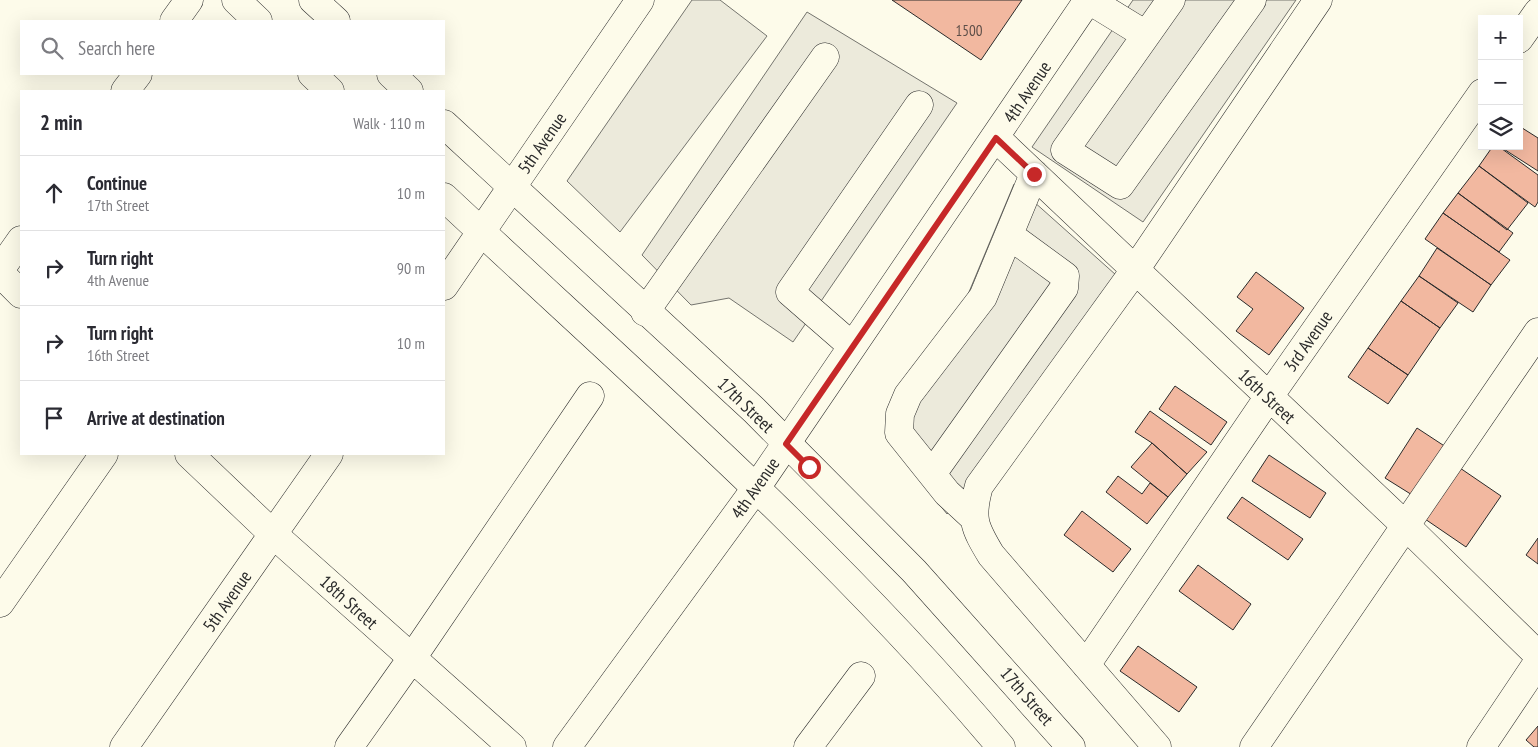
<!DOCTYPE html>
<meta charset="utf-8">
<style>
:root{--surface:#fff;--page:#f7f7f7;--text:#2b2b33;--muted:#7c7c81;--line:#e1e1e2}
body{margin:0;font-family:"PT Sans Narrow",sans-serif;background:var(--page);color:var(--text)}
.controls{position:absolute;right:15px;top:15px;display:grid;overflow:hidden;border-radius:0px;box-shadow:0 5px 20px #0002}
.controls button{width:45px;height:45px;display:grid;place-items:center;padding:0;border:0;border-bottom:1px solid var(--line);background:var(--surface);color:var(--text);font:25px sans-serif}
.stop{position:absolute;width:15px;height:15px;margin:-11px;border:4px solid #c62828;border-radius:50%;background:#fff}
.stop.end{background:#c62828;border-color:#fff;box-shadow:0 1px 5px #0008}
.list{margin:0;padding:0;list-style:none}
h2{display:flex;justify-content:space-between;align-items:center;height:65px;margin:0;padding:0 20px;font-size:21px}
h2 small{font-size:16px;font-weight:400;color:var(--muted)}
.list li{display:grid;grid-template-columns:32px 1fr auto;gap:15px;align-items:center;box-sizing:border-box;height:75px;padding:0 20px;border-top:1px solid var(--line)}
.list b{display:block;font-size:19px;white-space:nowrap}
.list p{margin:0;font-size:16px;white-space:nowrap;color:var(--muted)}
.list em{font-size:16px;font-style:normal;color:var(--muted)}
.icon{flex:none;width:28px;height:28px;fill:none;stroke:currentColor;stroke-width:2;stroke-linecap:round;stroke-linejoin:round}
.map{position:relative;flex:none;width:1538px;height:747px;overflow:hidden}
.search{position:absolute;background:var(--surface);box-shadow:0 5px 20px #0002;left:20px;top:20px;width:425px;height:55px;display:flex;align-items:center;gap:12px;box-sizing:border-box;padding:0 18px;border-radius:0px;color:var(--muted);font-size:19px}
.panel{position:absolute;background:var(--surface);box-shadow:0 5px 20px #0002;left:20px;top:90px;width:425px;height:365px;border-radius:0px}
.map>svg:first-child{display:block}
.parking{fill:#eceadb;stroke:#74746e}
.building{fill:#f2b8a0;stroke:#2b2b2b}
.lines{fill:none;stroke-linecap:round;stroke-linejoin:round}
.minor-casing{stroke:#2b2b2b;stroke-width:29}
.major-casing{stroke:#2b2b2b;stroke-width:29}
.minor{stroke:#fdfbea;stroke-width:28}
.major{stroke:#fdfbea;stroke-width:28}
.route{stroke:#c62828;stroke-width:6}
.labels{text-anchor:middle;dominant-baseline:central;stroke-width:4;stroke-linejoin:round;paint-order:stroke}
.number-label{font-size:15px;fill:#5d4e48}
.street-label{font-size:18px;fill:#2b2b2b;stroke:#fdfbea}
</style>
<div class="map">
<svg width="1538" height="747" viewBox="0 0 1538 747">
<rect width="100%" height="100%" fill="#fdfbea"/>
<path class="parking" d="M692,0H720L767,36L620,232L567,181Z
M1133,0H1296L1143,222L1032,147Z
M807,12L957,103L793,342L729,298L691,305L642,255Z
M1014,184L1116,275L984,466L947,514L896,450L964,304Z"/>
<path class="building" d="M892,0H1022L981,60Z
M1519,126L1538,138V171L1499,146H1519Z
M1493,146H1498L1538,175V202L1535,207L1479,166Z
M1479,166L1528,203L1507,230L1458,193Z
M1458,193L1513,233L1499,252L1443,213Z
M1443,213L1510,260L1491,285L1425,239Z
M1437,248L1491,285L1473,312L1419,276Z
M1256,272L1304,308L1269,355L1236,331L1253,309L1237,297Z
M1419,276L1458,303L1440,328L1401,301Z
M1401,301L1440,328L1408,375L1368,348Z
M1368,348L1408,375L1388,404L1348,377Z
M1175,386L1227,422L1211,445L1159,409Z
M1150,411L1207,452L1187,474L1152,443L1135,432Z
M1417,428L1449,449L1417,498L1385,478Z
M1152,443L1187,474L1168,497L1131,467Z
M1269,455L1326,493L1310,518L1252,481Z
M1460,468L1501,496L1466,547L1425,519Z
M1118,476L1142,494L1150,483L1168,497L1147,524L1106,492Z
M1242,497L1303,539L1288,560L1227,518Z
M1082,511L1131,549L1113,572L1064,535Z
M1538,538V564L1526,555Z
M1198,565L1251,604L1233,630L1179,591Z
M1138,646L1197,687L1179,712L1120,671Z
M1538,726V747H1534L1526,740Z"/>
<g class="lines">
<defs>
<path id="minor" d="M1089,0L1146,35
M1171,0L1065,150L1120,185L1252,0
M1519,39L1538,12
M996,138L1406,526L1538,655
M0,273L21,294
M444,286L640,0
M645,312L825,57
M852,346L790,292L919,105
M189,454L273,534L512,747
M932,474L1064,288L1065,276L1009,235
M973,517L947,493L899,433L900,414L908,395L983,297L1034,174
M0,603L104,454
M1086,665L1268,398L1482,93
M124,747L329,454
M349,747L412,658L590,396
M567,747L756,488L1088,0
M808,747L861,676
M1157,747L991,555C974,527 970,518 979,486L1135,270L1318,0
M1254,747L1538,332
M1481,747L1538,662"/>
<path id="major" d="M236,0L258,21
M313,0L336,21
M174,21L189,0
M312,74L330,91
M391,74L409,91
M125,91L138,74
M444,124L754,410L914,571L1071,747
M444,197C634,375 833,547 1001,747
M0,270L21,240"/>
</defs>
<use href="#minor" class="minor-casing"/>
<use href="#major" class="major-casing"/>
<use href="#minor" class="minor"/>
<use href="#major" class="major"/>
</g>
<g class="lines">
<path class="route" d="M809,467L786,444L996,138L1034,174"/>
</g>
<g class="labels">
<g class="number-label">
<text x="969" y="30">1500</text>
</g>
<g class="street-label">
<text transform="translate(1027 92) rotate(-56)">4th Avenue</text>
<text transform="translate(542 143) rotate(-55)">5th Avenue</text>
<text transform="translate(1308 341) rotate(-55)">3rd Avenue</text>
<text transform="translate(1267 396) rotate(43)">16th Street</text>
<text transform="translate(746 405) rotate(44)">17th Street</text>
<text transform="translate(755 488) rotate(-55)">4th Avenue</text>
<text transform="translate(227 601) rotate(-55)">5th Avenue</text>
<text transform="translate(349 602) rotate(42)">18th Street</text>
<text transform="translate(1027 696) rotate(49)">17th Street</text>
</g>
</g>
</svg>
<div class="controls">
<button>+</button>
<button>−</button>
<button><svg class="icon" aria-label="layers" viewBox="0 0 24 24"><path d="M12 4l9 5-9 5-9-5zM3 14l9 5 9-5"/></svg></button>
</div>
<div class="stop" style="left:809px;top:467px"></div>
<div class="stop end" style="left:1034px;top:174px"></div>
<div class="search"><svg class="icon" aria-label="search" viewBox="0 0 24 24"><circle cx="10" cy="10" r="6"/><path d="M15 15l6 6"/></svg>Search here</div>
<section class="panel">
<h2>2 min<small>Walk · 110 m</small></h2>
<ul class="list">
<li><svg class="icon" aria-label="ahead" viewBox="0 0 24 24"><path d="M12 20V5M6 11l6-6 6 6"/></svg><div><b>Continue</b><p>17th Street</p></div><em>10 m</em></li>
<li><svg class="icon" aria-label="right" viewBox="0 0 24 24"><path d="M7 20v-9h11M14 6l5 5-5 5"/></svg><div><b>Turn right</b><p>4th Avenue</p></div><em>90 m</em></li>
<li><svg class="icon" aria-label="right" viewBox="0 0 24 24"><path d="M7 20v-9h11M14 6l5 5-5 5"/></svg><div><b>Turn right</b><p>16th Street</p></div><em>10 m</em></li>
<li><svg class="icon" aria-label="arrive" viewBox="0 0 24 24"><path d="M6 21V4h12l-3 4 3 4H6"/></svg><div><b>Arrive at destination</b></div></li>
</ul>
</section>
</div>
